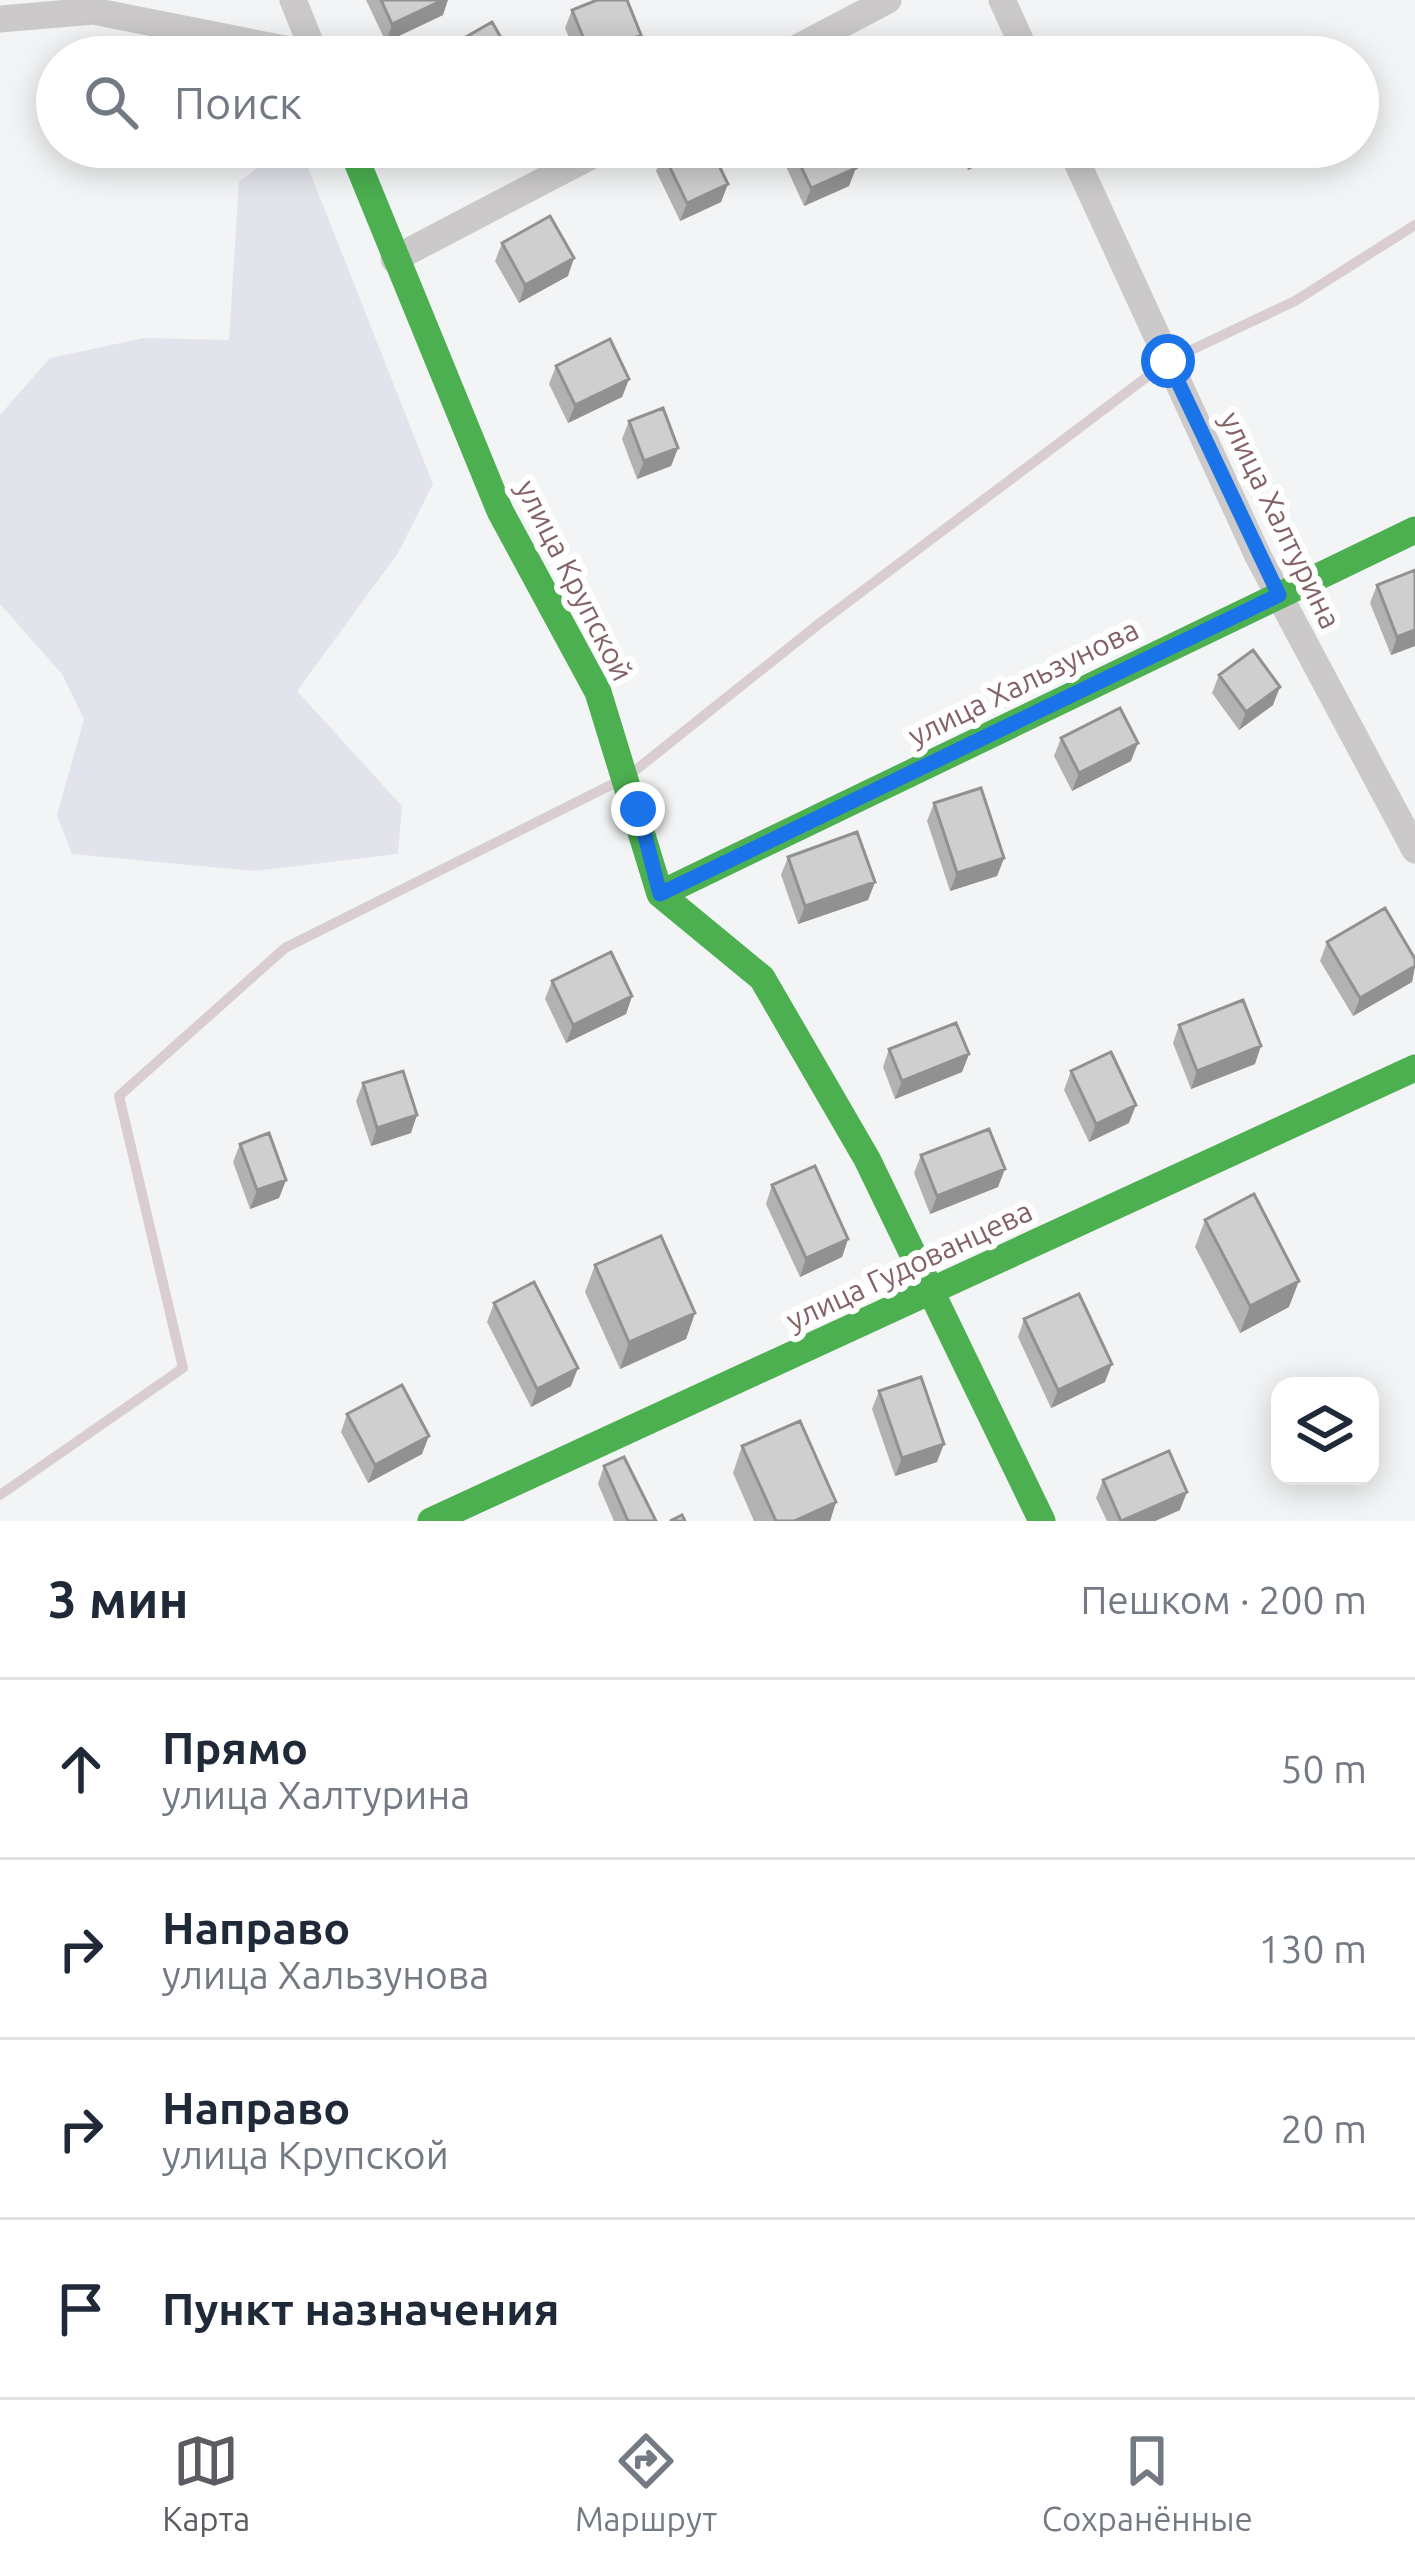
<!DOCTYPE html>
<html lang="ru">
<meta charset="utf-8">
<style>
:root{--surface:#fff;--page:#f6f6f7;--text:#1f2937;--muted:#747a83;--line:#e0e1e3;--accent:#5e5a62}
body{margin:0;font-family:Ubuntu,sans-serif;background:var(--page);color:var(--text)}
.controls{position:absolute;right:36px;bottom:36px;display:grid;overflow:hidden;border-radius:24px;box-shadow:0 6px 30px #0003}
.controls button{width:108px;height:108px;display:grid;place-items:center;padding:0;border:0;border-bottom:3px solid var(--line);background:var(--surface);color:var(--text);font:60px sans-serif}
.stop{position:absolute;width:36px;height:36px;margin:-27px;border:9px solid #1a73e8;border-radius:50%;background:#fff}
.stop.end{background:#1a73e8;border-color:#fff;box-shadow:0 3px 12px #0008}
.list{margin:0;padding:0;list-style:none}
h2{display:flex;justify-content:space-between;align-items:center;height:156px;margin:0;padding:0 48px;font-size:51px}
h2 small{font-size:39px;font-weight:400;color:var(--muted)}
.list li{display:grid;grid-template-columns:78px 1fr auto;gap:36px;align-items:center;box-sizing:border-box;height:180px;padding:0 48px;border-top:3px solid var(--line)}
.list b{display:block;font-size:45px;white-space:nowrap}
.list p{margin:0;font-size:39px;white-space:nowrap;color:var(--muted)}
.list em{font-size:39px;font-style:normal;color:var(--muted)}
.icon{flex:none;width:66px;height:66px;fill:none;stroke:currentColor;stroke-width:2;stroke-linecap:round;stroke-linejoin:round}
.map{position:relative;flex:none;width:1415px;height:1521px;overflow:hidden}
.search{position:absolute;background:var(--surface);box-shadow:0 6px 30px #0003;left:36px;right:36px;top:36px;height:132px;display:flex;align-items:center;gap:30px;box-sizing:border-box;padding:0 42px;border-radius:66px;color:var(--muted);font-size:45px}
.sheet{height:876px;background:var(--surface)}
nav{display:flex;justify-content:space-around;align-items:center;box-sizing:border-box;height:168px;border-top:3px solid var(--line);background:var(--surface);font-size:33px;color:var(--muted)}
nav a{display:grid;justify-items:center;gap:6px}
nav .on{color:var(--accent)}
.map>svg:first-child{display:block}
.green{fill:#e3e4eb}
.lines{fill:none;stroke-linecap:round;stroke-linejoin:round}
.stream{stroke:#d9cdd1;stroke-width:10}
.street{stroke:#cbc9c9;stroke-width:27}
.fast{stroke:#4caf50;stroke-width:27}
.wall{fill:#b3b2b2}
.shaded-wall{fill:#929191}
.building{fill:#d0cfcf;stroke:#929191;stroke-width:3}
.route{stroke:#1a73e8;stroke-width:15}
.labels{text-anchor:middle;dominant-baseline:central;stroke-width:12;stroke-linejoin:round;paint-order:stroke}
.street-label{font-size:30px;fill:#856265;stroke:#fff}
</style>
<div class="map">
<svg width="1415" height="1521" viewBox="0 0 1415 1521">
<rect width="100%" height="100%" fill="#f2f4f5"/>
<path class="green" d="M284,147H300L433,484L398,553L297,691L402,806L398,854L255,871L72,854L57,815L84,719L62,674L0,604V415L50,358L144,338L229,340L239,182Z"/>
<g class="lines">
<path class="stream" d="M0,1495L183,1368L119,1096L285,948L627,777L820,623L1168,361L1295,301L1415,225"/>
<path class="street" d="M293,0L316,57
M1002,0L1028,57
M0,19L93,11L315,55
M780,57L888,0
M1070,147L1258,556L1415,850
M394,259L608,147"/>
<path class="fast" d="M351,147L500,511L598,692L660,894L762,978L867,1159L1042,1521
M660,894L1415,530
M431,1521L1415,1068"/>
</g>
<path class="wall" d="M366,0H443V15L386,42Z
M572,10L635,53L626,57H577L565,28Z
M788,147H847L849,186L804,206L783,160Z
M958,147H1019L968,170Z
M663,153L728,184L721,202L680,221L656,171Z
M502,243L568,276L519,303L495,261Z
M556,366L629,379L622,397L568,423L549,384Z
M629,421L678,448L671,466L637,479L622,439Z
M1415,570V646L1391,655L1370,603L1377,585Z
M1219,675L1273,705L1239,730L1212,693Z
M1061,738L1131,761L1072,791L1054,756Z
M934,803L1004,858L997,876L950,891L927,821Z
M788,857L875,882L868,900L798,924L781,875Z
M1327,942L1415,966L1412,982L1353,1016L1320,961Z
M552,981L632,996L626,1014L566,1043L545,999Z
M1179,1025L1255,1064L1191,1089L1173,1043Z
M889,1049L969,1054L962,1072L895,1099L883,1067Z
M1071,1071L1129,1123L1089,1142L1064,1090Z
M363,1083L411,1133L371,1146L356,1101Z
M240,1144L286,1180L279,1198L250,1209L233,1162Z
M921,1155L998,1187L930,1214L914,1173Z
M772,1185L848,1239L842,1257L800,1277L766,1204Z
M1205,1220L1289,1307L1240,1333L1195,1247Z
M595,1265L695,1313L686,1339L620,1369L585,1292Z
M494,1303L571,1386L531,1407L487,1322Z
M1024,1319L1105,1382L1051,1408L1018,1337Z
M879,1391L937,1462L895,1476L872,1409Z
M347,1414L422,1454L368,1483L341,1432Z
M742,1446L836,1502L830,1521H754L733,1473Z
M604,1466L656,1521H614L598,1484Z
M1103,1480L1180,1510L1155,1521H1107L1096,1498Z"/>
<path class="shaded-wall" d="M443,0H448L443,15L386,42L392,24Z
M641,35L635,53L626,57H591Z
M987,147H1019L968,170L975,152Z
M856,168L849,186L804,206L811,188Z
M728,184L721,202L680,221L687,203Z
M574,258L568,276L519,303L525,285Z
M629,379L622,397L568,423L575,405Z
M678,448L671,466L637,479L644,461Z
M1415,630V646L1391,655L1397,637Z
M1280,687L1273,705L1239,730L1246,712Z
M1138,743L1131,761L1072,791L1079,773Z
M1004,858L997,876L950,891L957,873Z
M875,882L868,900L798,924L805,906Z
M1415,966L1412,982L1353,1016L1360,998Z
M632,996L626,1014L566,1043L573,1025Z
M1261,1046L1255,1064L1191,1089L1197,1071Z
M969,1054L962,1072L895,1099L902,1081Z
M1136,1105L1129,1123L1089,1142L1096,1124Z
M417,1115L411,1133L371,1146L377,1128Z
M1005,1169L998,1187L930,1214L937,1196Z
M286,1180L279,1198L250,1209L257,1190Z
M848,1239L842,1257L800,1277L806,1258Z
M1299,1281L1289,1307L1240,1333L1250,1306Z
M695,1313L686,1339L620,1369L629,1342Z
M1112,1364L1105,1382L1051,1408L1058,1390Z
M578,1368L571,1386L531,1407L537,1389Z
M429,1436L422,1454L368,1483L375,1465Z
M944,1444L937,1462L895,1476L902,1458Z
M1187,1492L1180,1510L1155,1521H1121Z
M836,1502L830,1521H794Z"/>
<path class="building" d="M381,0H443L392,24Z
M597,0H627L641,35L591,56L572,10Z
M492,22L512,57H431Z
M675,147H710L728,184L687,203L663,153Z
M792,147H847L856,168L811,188Z
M550,216L574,258L525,285L502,243Z
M610,339L629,379L575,405L556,366Z
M663,408L678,448L644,461L629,421Z
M1415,570V630L1397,637L1377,585Z
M1253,650L1280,687L1246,712L1219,675Z
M1120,708L1138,743L1079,773L1061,738Z
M981,788L1004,858L957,873L934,803Z
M857,832L875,882L805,906L788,857Z
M1385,908L1415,959V966L1360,998L1327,942Z
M611,952L632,996L573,1025L552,981Z
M1243,1000L1261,1046L1197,1071L1179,1025Z
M956,1023L969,1054L902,1081L889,1049Z
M1111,1052L1136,1105L1096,1124L1071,1071Z
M403,1071L417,1115L377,1128L363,1083Z
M989,1129L1005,1169L937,1196L921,1155Z
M269,1133L286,1180L257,1190L240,1144Z
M815,1166L848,1239L806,1258L772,1185Z
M1254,1194L1299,1281L1250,1306L1205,1220Z
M661,1236L695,1313L629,1342L595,1265Z
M534,1282L578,1368L537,1389L494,1303Z
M1079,1294L1112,1364L1058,1390L1024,1319Z
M921,1377L944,1444L902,1458L879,1391Z
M402,1385L429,1436L375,1465L347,1414Z
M800,1421L836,1502L794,1521H776L742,1446Z
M1169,1451L1187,1492L1121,1521L1103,1480Z
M624,1457L656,1521H628L604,1466Z
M682,1515L685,1521H670Z"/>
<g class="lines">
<path class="route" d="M638,809L660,894L1279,595L1168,361"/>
</g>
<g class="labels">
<g class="street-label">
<text transform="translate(1281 520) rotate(64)">улица Халтурина</text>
<text transform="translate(575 580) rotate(63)">улица Крупской</text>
<text transform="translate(1023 682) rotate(-26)">улица Хальзунова</text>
<text transform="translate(909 1265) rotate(-25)">улица Гудованцева</text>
</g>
</g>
</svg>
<div class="controls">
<button><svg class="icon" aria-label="layers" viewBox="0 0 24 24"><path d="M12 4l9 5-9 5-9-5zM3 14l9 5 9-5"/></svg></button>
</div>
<div class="stop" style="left:1168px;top:361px"></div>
<div class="stop end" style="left:638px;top:809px"></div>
<div class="search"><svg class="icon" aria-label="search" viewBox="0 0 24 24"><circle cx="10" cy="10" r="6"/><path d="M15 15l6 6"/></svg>Поиск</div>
</div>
<section class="sheet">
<h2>3 мин<small>Пешком · 200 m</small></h2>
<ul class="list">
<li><svg class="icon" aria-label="ahead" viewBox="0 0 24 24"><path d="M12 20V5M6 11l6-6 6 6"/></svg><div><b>Прямо</b><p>улица Халтурина</p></div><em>50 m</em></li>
<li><svg class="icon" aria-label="right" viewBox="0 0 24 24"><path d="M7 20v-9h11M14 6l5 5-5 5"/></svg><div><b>Направо</b><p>улица Хальзунова</p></div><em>130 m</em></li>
<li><svg class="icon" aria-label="right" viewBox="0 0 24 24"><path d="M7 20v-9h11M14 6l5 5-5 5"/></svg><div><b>Направо</b><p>улица Крупской</p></div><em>20 m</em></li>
<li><svg class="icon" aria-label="arrive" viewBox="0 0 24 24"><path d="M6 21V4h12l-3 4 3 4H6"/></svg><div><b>Пункт назначения</b></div></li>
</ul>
</section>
<nav>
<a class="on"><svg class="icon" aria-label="map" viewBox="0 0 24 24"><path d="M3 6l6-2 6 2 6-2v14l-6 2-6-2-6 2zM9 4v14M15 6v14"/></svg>Карта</a>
<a><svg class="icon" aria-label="directions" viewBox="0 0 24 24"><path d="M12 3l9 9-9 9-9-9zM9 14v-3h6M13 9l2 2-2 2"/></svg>Маршрут</a>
<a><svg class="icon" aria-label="saved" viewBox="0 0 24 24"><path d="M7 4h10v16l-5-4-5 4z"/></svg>Сохранённые</a>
</nav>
